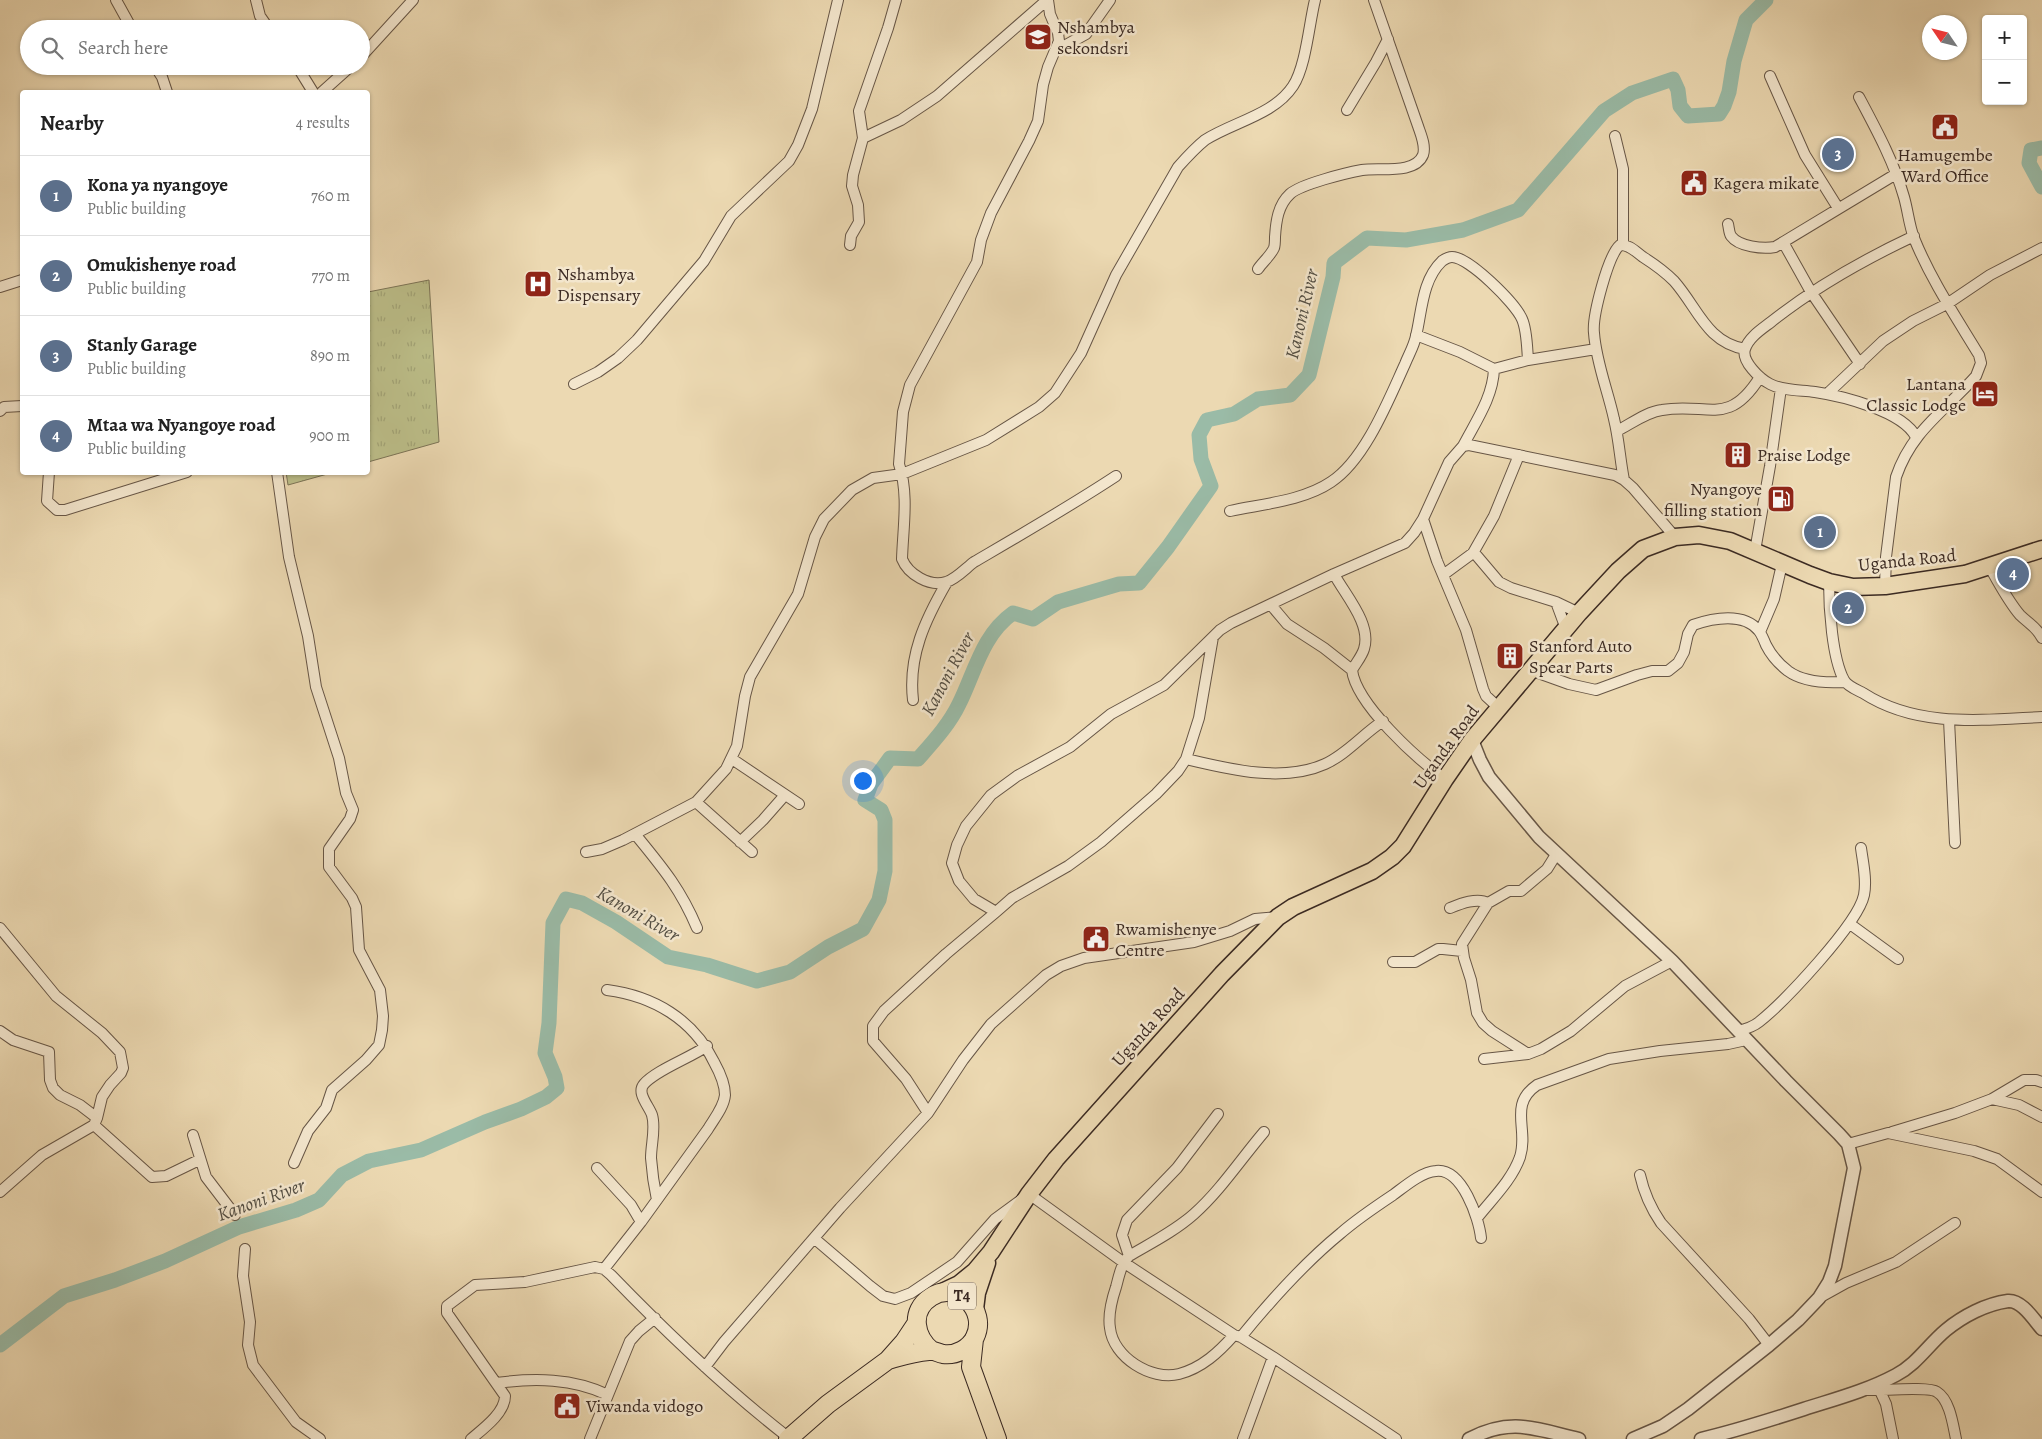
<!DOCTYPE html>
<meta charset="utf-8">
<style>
:root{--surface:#fff;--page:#f2f2f2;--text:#222;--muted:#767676;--line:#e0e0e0;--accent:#b45309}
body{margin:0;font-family:Alegreya,serif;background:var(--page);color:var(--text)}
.controls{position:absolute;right:15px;top:15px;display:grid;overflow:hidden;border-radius:5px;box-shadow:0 1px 4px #0004}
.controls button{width:45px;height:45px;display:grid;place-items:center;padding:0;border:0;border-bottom:1px solid var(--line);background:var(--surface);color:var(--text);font:25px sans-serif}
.compass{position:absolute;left:1922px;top:15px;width:45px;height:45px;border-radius:50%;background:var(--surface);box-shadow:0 1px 4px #0004;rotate:305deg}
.you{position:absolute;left:862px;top:780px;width:18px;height:18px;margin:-12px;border:4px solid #fff;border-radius:50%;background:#1a73e8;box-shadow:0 0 0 8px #1a73e833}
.badge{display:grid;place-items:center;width:32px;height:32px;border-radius:50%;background:var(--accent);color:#fff;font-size:16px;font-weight:700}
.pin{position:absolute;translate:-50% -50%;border:2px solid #fff;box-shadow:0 1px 5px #0006}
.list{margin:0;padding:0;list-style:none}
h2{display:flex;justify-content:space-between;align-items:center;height:65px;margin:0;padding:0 20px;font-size:21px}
h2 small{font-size:16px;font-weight:400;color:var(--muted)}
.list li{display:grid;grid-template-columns:32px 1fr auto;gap:15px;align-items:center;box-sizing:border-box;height:80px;padding:0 20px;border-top:1px solid var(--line)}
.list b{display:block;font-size:19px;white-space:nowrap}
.list p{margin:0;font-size:16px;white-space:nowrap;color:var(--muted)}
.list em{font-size:16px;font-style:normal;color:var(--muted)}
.icon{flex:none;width:28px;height:28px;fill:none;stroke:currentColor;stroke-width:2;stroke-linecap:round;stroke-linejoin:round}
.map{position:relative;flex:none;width:2042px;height:1439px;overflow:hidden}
.search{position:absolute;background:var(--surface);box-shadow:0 1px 4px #0004;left:20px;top:20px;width:350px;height:55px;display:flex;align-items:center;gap:12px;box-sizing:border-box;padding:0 18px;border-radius:28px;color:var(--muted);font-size:19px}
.panel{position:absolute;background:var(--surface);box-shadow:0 1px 4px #0004;left:20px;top:90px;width:350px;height:385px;border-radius:5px}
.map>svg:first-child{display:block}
.grass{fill:url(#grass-tufts);stroke:#7c7456}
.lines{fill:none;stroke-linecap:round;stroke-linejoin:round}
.river{stroke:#9abba7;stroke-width:15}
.minor-casing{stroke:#675646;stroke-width:12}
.tertiary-casing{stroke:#675646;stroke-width:15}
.primary-casing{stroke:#3b2a22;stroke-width:19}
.trunk-casing{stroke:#3b2a22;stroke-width:20}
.minor{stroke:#f3e6cd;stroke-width:10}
.tertiary{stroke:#f3e6cd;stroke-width:12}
.primary{stroke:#ecd9b2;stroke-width:16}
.trunk{stroke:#ecd9b2;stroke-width:18}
.labels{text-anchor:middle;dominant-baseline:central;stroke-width:5;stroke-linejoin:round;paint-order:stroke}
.shield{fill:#f3e6cd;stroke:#726255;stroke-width:1}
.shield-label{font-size:16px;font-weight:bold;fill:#3b2a22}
.poi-label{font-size:18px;fill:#3b2a22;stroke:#f3e6cd;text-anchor:start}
.street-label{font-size:18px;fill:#3b2a22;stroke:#f3e6cd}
.water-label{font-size:19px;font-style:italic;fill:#534e43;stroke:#f3e6cd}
</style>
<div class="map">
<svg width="2042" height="1439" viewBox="0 0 2042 1439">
<defs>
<pattern id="grass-tufts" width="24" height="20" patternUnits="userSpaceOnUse" patternTransform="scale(1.25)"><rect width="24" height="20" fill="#bcbe89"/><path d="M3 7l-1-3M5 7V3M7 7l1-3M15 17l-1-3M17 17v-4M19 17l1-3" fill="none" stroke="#a2a376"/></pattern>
</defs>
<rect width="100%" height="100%" fill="#ecd9b2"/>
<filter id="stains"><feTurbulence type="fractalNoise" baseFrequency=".004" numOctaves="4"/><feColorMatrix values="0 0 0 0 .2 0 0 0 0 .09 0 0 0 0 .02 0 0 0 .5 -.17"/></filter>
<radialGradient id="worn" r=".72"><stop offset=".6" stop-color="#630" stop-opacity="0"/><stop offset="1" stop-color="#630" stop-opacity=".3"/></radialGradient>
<path class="grass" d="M429,280L439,442L368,462V292Z
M286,472H331V473L288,485Z"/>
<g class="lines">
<path class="river" d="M2042,148L2031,150L2029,163L2042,187
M0,1345L64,1296L115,1280L165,1261L239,1227L296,1210L319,1200L342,1175L369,1161L421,1150L485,1122L521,1109L546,1097L557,1088L555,1077L545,1053L549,1023L553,923L566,899L582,903L616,922L668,957L707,965L757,981L790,972L828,947L863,929L879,900L885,871V820L881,810L865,800L871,784L890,758L918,759C932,743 949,725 959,704C975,672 982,635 1013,613L1033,619L1058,602L1119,584L1139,583L1168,547L1211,486L1201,459L1199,435L1207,420L1234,414L1258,399L1290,395L1309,375L1333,277L1334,263L1367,238L1406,240L1463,230L1518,210L1604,111L1632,93L1673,79L1678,90L1680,106L1688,116L1719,114L1724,106L1729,92L1734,61L1746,20L1766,0"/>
<defs>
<path id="minor" d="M116,0L132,29
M256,0L260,16L269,29
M1048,0L1050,14L1058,33L1059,41L1048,67L1043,85L1038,121L1029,141L991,213L981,240L977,262L910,385L903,412L899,464C909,495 903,527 902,559C908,574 929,587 946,582C955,580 966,568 974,562C1022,534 1069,507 1116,476
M1057,50L1086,34L1110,0
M361,57L413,0
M155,66L162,77L167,92
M297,66L313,92
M1770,76L1805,155L1838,208
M322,92L351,66
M1859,97C1876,129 1894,162 1904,197C1908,211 1909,225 1914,238C1931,280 1956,317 1979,355L1981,363L1976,376C1945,411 1912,430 1896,477L1886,557L1885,586
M1347,110L1376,62L1388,39
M1615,136L1623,169V245
M863,138L901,120L937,96L1047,0
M1728,224C1729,228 1729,233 1731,236C1739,247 1763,249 1775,247L1896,174
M1914,236C1863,260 1815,287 1771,322C1762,329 1749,337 1745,349C1741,361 1760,379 1770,384C1783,391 1801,390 1815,392C1842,396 1903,411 1916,437
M1783,242L1811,292L1860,364
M850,245L851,236L859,222L858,205L852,186L853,175L863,138L859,111L888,28L896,0
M1258,269C1262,263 1271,255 1274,248C1275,245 1275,240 1275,237C1276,221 1278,205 1290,194C1301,184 1346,173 1362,170C1378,167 1415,175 1423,155C1426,146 1421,135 1418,126L1374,0
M0,287L22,280
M1416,335L1460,352L1494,369L1528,360L1596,349
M574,384L598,372L618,358L637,340L704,261L731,216L789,161L798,145L812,109L838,0
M1827,394L1883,341L1913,321L1947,304L1990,275L2042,248
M0,411L4,407L22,406
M1617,431C1631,424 1646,412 1662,410C1708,402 1728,428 1760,377
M1463,446C1476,421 1493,397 1494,369
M49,472L47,501L57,510H65L187,472
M277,472L289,557L308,636L316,687L339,758L346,793L353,810L350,819L329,849V867L352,898L356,907L359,950L380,990L383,1016L382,1030L379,1045L366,1060L332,1090L326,1108L308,1131L294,1163
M1624,480C1620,460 1619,439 1614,419C1608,391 1596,362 1594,333C1592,317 1608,255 1620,245C1629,244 1636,252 1643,257C1654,264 1665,272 1674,281C1698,308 1706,342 1745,349
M1230,511C1262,504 1303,501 1331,482C1365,460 1389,399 1405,364C1409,354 1414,346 1416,336C1422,311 1422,280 1442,261C1445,259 1448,257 1452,257C1469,257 1515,303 1522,319C1527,330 1527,347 1528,360
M1423,519L1437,561L1466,630L1483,689L1486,696L1499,708
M1755,551L1770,466L1781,388
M1473,553L1494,516L1519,455
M1990,568C1999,583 2008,601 2020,615C2028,623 2037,627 2042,638
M1334,574C1345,595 1372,624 1364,649C1362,656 1356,663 1352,670C1356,704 1417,759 1445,779
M1443,575L1473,553L1477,556L1499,582L1511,588L1556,602L1579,613
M1829,582C1829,607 1832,658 1844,680C1847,686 1857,690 1863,693C1917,728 1981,720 2042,717
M1556,602L1566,629
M1271,605L1287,624L1324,648L1352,670
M1760,632L1774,599L1782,564
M1530,670L1569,684L1596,690L1637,675L1652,671H1668L1678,663L1684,652L1688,634L1693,625C1713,618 1744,612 1759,631C1762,635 1764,640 1766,645C1771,655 1779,664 1788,671C1803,682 1827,683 1844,682
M913,700C908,656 925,620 947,582
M1949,720L1955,843
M732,759L799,804
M1186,759C1228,769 1283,783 1325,764C1347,754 1363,734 1383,721
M696,802L752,852
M635,834C662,867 680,888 697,928
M740,842L763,820L785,795
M586,852L602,849L623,840L696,802L726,769L737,746L745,696L750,677L798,594L815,537L824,519L852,490L873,478L902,474L986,440L1039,407L1055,393L1081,353L1116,275L1178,167C1186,158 1195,148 1205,140C1233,122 1274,115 1293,86C1306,66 1309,24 1315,0
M1450,908C1460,904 1477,897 1488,903
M996,912L974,899L959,881L952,863L957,845L966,826L991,795L1017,776L1070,747L1111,714L1164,685L1220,630L1231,623L1334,574L1405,543L1414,533L1423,519L1449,462L1463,446L1469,445L1615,475L1624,480L1633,488L1675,537
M1850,924L1898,959
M0,928L56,996L102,1033L120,1052L123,1068L121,1073L110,1085L102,1097L97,1118L94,1125L42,1155L0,1192
M1393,962H1415L1438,949H1443L1462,951L1463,953
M0,1031L13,1040L49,1052L50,1080L53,1088L60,1095L80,1105L97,1118
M1738,1031C1746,1029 1753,1027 1759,1022C1784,1002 1858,924 1864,895C1867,880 1863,863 1861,848
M1528,1054L1492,1031L1483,1023L1477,1013L1471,980L1464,958L1462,944L1488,903L1509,891H1521L1547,869L1557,853
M1484,1059L1528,1054L1541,1049L1571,1031L1625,986L1672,961
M1992,1099L2019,1105L2042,1117
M928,1113L906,1079L873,1041V1026L884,1011L946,954L996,912L1012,898L1068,866L1101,842L1156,794L1178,771L1186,759L1199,718L1213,637
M94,1125L152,1177L166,1176L199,1160
M1892,1132L1955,1113L1992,1099L2024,1080H2036L2042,1082
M193,1135L206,1177L235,1215
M1848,1144L1888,1133L1974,1151L1997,1159L2042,1192
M597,1168L631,1205L641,1222
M1640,1175C1644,1193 1650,1207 1661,1223L1749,1319L1769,1345
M657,1200C654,1186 652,1172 651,1158C651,1144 656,1128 652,1115C649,1106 636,1093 644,1084C656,1070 690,1058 707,1046
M1477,1218C1492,1199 1512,1180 1520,1157C1529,1129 1508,1105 1537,1085L1609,1059L1660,1051L1728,1044L1746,1040
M815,1239L870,1286L883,1296L895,1299L911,1293L957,1262L995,1219L1029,1194L1123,1262L1234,1335L1241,1337L1273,1357L1396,1439
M245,1249L243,1276L250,1322L248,1345L253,1365L296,1422L320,1439
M1129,1256L1122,1235L1127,1220L1177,1168L1218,1114
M604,1269L641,1222L708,1129C714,1119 724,1107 725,1095C725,1084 719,1071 714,1062C693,1019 653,996 607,990
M1819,1298L1846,1283L1896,1262L1955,1223
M1234,1335C1219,1352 1202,1368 1179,1374C1151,1381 1113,1357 1110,1328C1108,1316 1112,1299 1116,1287C1119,1276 1121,1264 1129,1256C1151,1243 1175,1231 1194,1214C1220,1191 1241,1159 1264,1132
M1241,1337C1272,1299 1303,1264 1341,1233C1357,1219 1375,1207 1393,1195C1404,1187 1421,1172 1436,1171C1462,1168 1479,1218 1481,1238
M705,1367L724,1342L840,1208L928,1113L963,1060L991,1024L1046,975L1061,966L1084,958L1194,942L1230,931L1255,919L1278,917
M496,1383C534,1378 573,1378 608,1395
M1866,1390C1880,1391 1928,1386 1937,1392C1950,1400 1953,1425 1956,1439
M1880,1391L1886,1404L1893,1439
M471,1439C483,1429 505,1413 505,1396L447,1313V1306L475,1285L525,1282L595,1267L604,1269L611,1275C667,1333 726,1389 789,1438
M590,1439L630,1341L639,1331L655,1318
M1243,1439L1273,1357"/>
<path id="tertiary" d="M1472,740L1480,760L1489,777L1539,837L1672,961L1786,1081L1839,1134L1848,1144L1854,1168L1835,1266L1829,1282L1819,1298L1798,1320L1769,1345L1688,1409L1663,1426L1633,1439
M1469,1439C1512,1417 1535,1429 1579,1439
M1701,1439C1736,1431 1770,1420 1804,1409C1835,1399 1866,1391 1896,1375C1917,1364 1928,1345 1946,1330C1963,1316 1986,1304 2008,1301C2022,1300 2034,1320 2042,1329"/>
<path id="primary" d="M942,1292L959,1284L975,1271L991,1252L1029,1194L1056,1159L1222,974L1278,917L1293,907L1372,871L1392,857L1403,846L1445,779L1472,740L1579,613L1618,571L1643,549L1675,537L1699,535L1730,541L1810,575L1829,582L1853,587L1885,586L1965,574L2042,549
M975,1309L977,1293L987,1263"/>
<path id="trunk" d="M974,1339L971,1367L997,1439
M888,1360C902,1356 914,1352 929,1351C934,1350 938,1353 943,1354C956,1356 970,1348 975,1337C988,1310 957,1280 931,1297C909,1311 915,1337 932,1351
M788,1439L828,1404L888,1360L904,1342L916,1324"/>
</defs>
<use href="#minor" class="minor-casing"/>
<use href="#tertiary" class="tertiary-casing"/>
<use href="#primary" class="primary-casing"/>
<use href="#trunk" class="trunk-casing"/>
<use href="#minor" class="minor"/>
<use href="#tertiary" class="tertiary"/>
<use href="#primary" class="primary"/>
<use href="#trunk" class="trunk"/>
</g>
<defs>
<symbol id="school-square" viewBox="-11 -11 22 22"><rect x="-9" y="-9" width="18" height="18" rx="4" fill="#8f2418" stroke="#f3e6cd"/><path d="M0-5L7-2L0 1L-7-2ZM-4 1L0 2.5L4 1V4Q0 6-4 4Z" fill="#fff"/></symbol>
<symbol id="civic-square" viewBox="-11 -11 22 22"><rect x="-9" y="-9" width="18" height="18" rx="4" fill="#8f2418" stroke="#f3e6cd"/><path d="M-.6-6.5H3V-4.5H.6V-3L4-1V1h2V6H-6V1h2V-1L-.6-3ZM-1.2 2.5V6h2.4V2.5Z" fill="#fff"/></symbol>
<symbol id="hospital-square" viewBox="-11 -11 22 22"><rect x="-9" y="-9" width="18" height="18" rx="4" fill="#8f2418" stroke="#f3e6cd"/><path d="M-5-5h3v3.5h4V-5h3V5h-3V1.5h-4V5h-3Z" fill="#fff"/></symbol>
<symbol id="hotel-square" viewBox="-11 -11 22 22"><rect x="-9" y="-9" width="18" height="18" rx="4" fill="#8f2418" stroke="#f3e6cd"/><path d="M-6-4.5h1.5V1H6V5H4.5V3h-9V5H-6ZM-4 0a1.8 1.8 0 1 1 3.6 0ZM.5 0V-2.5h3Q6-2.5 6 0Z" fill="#fff"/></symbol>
<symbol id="building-square" viewBox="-11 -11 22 22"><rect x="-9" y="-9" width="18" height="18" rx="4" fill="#8f2418" stroke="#f3e6cd"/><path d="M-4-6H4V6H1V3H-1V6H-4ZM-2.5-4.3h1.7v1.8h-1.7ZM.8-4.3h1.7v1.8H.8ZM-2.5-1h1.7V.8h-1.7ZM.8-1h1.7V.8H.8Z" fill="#fff"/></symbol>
<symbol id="fuel-square" viewBox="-11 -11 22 22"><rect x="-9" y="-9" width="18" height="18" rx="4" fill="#8f2418" stroke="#f3e6cd"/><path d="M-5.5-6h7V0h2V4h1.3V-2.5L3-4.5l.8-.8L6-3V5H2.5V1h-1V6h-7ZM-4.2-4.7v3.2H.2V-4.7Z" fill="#fff"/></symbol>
</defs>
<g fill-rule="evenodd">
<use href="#school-square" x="1022" y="21" width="32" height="32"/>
<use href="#civic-square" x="1929" y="111" width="32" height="32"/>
<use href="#civic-square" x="1678" y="167" width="32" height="32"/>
<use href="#hospital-square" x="522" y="268" width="32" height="32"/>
<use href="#hotel-square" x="1969" y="378" width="32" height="32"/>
<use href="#building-square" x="1722" y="439" width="32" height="32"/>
<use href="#fuel-square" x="1765" y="483" width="32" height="32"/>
<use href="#building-square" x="1494" y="640" width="32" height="32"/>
<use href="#civic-square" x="1080" y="923" width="32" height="32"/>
<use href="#civic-square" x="551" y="1390" width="32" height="32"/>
</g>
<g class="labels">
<rect class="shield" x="948" y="1282.5" width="28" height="27" rx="4"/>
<g class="shield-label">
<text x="962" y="1296">T4</text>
</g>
<g class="poi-label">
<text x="1057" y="27">Nshambya<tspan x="1057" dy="21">sekondsri</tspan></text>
<text x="1945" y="155" text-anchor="middle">Hamugembe<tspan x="1945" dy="21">Ward Office</tspan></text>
<text x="1713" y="183">Kagera mikate</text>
<text x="557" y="274">Nshambya<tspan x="557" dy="21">Dispensary</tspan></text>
<text x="1966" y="384" text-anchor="end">Lantana<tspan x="1966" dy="21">Classic Lodge</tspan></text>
<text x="1757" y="455">Praise Lodge</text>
<text x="1762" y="489" text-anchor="end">Nyangoye<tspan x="1762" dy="21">filling station</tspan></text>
<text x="1529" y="646">Stanford Auto<tspan x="1529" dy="21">Spear Parts</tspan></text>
<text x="1115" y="929">Rwamishenye<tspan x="1115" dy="21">Centre</tspan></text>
<text x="586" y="1406">Viwanda vidogo</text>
</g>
<g class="street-label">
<text transform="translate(1907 560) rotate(-6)">Uganda Road</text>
<text transform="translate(1446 747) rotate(-54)">Uganda Road</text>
<text transform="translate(1148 1027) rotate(-48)">Uganda Road</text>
</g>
<g class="water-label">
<text transform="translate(1302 314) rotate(-77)">Kanoni River</text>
<text transform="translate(948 674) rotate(-62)">Kanoni River</text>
<text transform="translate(638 914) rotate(30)">Kanoni River</text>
<text transform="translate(261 1200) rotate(-20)">Kanoni River</text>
</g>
</g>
<rect width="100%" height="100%" filter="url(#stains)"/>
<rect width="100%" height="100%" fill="url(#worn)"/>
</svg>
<div class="controls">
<button>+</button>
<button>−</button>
</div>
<svg class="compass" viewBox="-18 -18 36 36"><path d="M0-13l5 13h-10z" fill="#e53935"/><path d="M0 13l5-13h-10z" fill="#767676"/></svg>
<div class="you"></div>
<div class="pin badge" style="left:1820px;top:532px;background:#5c6f8a">1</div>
<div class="pin badge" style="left:1848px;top:608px;background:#5c6f8a">2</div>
<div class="pin badge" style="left:1838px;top:154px;background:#5c6f8a">3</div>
<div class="pin badge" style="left:2013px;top:574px;background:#5c6f8a">4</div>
<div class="search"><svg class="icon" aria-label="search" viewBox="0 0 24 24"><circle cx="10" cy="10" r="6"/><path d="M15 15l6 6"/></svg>Search here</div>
<section class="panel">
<h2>Nearby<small>4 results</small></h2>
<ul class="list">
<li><span class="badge" style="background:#5c6f8a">1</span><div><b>Kona ya nyangoye</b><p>Public building</p></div><em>760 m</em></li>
<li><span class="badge" style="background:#5c6f8a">2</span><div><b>Omukishenye road</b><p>Public building</p></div><em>770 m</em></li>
<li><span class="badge" style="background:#5c6f8a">3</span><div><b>Stanly Garage</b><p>Public building</p></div><em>890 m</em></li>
<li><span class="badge" style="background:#5c6f8a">4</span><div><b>Mtaa wa Nyangoye road</b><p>Public building</p></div><em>900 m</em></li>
</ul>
</section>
</div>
